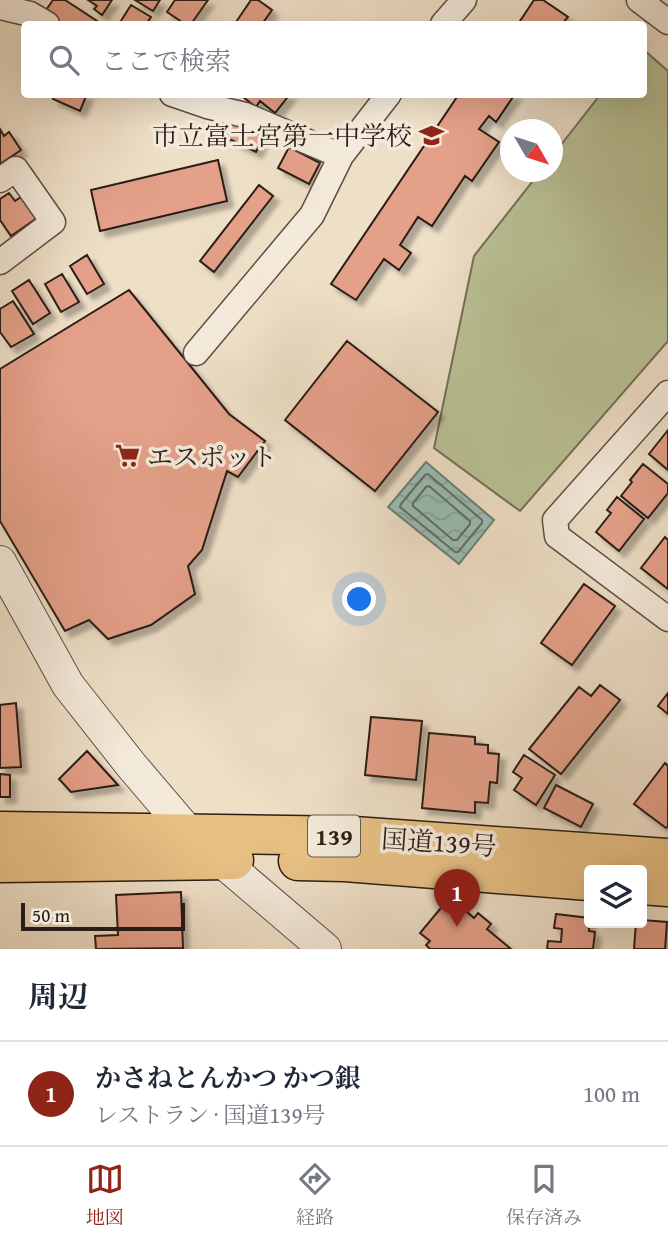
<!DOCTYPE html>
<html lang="ja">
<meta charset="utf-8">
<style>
:root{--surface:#fff;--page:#f2f2f3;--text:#1f2937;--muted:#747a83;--line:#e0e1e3;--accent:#8f2418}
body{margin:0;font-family:"Gentium Book Plus","Noto Serif JP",serif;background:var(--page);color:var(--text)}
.controls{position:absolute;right:21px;bottom:21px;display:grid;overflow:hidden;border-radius:7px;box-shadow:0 7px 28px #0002}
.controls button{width:63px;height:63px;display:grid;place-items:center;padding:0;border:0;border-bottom:2px solid var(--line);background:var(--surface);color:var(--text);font:35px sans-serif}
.compass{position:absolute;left:500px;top:119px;width:63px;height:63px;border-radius:50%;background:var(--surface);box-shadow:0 7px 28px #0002;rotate:129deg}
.scale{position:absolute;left:21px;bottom:18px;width:164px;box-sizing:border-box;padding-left:7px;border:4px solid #2b1d16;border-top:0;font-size:19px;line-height:24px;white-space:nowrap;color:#2b1d16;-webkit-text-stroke:5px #f4eadb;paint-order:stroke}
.you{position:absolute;left:360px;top:600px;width:24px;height:24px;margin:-18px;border:5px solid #fff;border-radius:50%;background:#1a73e8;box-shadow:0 0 0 10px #1a73e833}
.badge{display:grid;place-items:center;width:46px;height:46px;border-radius:50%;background:var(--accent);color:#fff;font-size:23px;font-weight:700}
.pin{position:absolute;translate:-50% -58px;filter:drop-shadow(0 2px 4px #0008)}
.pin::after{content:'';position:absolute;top:37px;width:24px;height:21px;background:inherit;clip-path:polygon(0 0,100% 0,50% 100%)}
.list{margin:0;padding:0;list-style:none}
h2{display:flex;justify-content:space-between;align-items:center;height:91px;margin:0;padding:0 28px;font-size:30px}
h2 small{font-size:23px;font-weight:400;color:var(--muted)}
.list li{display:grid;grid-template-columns:46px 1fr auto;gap:21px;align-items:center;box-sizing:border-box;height:105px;padding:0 28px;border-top:2px solid var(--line)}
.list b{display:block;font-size:26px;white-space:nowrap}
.list p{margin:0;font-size:23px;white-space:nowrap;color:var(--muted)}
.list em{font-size:23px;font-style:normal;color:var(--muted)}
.icon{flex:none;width:38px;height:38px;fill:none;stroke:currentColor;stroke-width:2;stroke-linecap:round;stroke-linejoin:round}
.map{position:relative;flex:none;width:668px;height:949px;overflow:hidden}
.search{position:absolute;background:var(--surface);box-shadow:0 7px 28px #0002;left:21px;right:21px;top:21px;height:77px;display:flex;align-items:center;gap:18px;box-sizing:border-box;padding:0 24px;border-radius:7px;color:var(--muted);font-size:26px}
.sheet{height:196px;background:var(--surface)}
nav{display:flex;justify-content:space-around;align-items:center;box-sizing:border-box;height:98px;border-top:2px solid var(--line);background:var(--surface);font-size:19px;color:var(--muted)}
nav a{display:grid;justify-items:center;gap:4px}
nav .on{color:var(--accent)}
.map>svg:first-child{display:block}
.grass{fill:#b9c195;stroke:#726f56;stroke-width:2}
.water{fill:url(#water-waves);stroke:#6d7d75;stroke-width:2}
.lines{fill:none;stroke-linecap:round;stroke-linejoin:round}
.shore{stroke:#626d66;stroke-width:2}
.building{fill:#e4a089;stroke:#2b1d16;stroke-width:2;filter:url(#shadow)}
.minor-casing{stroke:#5c4e42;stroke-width:27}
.tertiary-casing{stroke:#5c4e42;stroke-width:34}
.trunk-casing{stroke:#2b1d16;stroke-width:41}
.minor{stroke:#f4eadb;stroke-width:24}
.tertiary{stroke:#f4eadb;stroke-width:32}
.trunk{stroke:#e7c084;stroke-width:38}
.labels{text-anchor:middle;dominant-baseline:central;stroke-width:7;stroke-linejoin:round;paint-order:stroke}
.shield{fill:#f4eadb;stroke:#675a51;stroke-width:2}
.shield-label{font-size:24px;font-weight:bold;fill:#2b1d16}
.poi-label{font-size:26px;fill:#2b1d16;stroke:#f4eadb;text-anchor:end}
.street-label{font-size:26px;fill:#2b1d16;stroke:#f4eadb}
</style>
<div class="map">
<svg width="668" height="949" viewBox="0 0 668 949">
<defs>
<pattern id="water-waves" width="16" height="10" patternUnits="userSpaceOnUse" patternTransform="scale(1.75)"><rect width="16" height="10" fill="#99bdb5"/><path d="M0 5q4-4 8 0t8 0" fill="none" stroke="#84a29b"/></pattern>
<filter id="shadow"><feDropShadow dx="6" dy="6" stdDeviation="2" flood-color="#0004"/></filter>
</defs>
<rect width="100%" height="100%" fill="#eedfc7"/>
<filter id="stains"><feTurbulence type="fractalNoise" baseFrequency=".00286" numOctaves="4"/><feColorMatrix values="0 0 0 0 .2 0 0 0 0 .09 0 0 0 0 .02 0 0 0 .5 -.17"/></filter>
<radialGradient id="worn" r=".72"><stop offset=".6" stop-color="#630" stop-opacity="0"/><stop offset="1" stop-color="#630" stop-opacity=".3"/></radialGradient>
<path class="grass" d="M644,50L668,71V341L520,511L434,448L474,256L540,172H552L553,155L600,95L644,94Z"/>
<path class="water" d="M426,462L494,520L459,564L388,507Z"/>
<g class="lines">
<path class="shore" d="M428,474L482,520V523L458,552H455L400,507L401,504L425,475Z
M429,486L470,521V524L457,540H453L413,506V503L426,487Z"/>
</g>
<path class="building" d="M53,0H65L97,21L94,24H60L44,13Z
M88,0H112L102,15L94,9L97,6Z
M135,0H160L153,11Z
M175,0H208L191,24H185L167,12Z
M251,0H258L272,10L262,24H240L236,22Z
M534,0H543L568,17L562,24H518Z
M131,5L151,17L146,24H119Z
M54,94H87L80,111L53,99Z
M246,94H290L275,113L260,101L256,107L243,97Z
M459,94H515L496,122L489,116L479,129L499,142L472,181L465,176L432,226L418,217L400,245L411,253L399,270L384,259L356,300L331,284Z
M225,117L264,136L256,152L217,133Z
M0,129L4,136L9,132L21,150L0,164Z
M289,147L320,163L309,184L278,168Z
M218,160L227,201L100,231L91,190Z
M259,185L273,196L214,272L200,261Z
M9,193L15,201L21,197L37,218L11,236L0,220V199Z
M87,255L104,284L87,294L70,266Z
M62,274L79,302L61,312L45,284Z
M29,280L50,313L33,324L12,291Z
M129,290L229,414L265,441L238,477L227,471L202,550L188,566L195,594L151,625L108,639L89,620L65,631L0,521V369Z
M13,301L34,334L11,347L0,332V309Z
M347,341L438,412L375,491L285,420Z
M668,430V470L649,454Z
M643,464L668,484V493L648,518L621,496L632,482L630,480Z
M617,497L644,519L619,551L596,532L611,513L607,510Z
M665,537L668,540V589L641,568Z
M584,584L615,606L572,665L541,643Z
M600,685L620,700L561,774L529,749L579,687L591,696Z
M668,693V714L658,706Z
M16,703L21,767L0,768V705Z
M371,717L422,721L416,780L365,775Z
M429,733L475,737V744L488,745V753L499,754L497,783L490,782L488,803L475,802V813L422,808Z
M87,751L118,785L71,792L59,779Z
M524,755L555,775L536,805L514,790L522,778L513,772Z
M665,763L668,766V826L666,828L634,804Z
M0,774L10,775V797H0Z
M556,785L593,804L581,827L544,808Z
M181,892L183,948L96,949L95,936L118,935L116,895Z
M445,903L454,911L459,905L474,918L478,913L491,924L487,929L511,949H430L426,945L430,941L420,933Z
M556,914L589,918V931L595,932L593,949H547L548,941L561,942L562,929L554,928Z
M642,920L667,922L665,949H634L636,923H642Z"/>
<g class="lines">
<defs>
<path id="minor" d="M639,0L668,22
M0,7L30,14L47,24
M443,24L464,0
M172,94L207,106L245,115L341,156
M0,180L16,169L53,222L0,262
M196,353L312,215L341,156L389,94
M668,393L555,520L557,536L668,619"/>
<path id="tertiary" d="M0,562L68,685L131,765L189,833L325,949"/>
<path id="trunk" d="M0,831L354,836L668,858
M298,861L345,862L589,881
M0,863L234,860
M642,885L668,887"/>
</defs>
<use href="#minor" class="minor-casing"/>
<use href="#tertiary" class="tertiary-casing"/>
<use href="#trunk" class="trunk-casing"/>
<use href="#minor" class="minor"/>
<use href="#tertiary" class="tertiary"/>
<use href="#trunk" class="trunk"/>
</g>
<defs>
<symbol id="school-bare" viewBox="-9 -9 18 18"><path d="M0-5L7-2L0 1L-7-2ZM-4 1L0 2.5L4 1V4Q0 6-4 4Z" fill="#8f2418" stroke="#f4eadb" stroke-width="2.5" paint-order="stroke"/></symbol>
<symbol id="supermarket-bare" viewBox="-9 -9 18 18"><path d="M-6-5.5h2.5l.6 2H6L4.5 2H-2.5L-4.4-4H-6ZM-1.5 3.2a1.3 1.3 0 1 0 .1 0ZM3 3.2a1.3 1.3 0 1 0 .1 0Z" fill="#8f2418" stroke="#f4eadb" stroke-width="2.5" paint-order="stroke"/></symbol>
</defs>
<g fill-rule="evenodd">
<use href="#school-bare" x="414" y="118" width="35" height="35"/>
<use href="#supermarket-bare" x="110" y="438" width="35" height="35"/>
</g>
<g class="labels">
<rect class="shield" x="308" y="815.5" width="52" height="41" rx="5"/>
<g class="shield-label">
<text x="334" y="836">139</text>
</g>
<g class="poi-label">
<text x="412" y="135">市立富士宮第一中学校</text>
<text x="147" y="456" text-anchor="start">エスポット</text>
</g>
<g class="street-label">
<text transform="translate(439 842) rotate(4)">国道139号</text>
</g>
</g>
<rect width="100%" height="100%" filter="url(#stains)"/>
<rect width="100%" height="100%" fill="url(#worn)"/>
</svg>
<div class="controls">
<button><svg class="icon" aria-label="layers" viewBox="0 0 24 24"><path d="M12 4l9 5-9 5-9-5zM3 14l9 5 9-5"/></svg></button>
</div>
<svg class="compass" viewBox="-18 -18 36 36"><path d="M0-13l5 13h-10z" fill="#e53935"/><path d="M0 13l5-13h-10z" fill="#747a83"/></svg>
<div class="scale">50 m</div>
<div class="you"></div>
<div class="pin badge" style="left:457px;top:927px">1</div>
<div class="search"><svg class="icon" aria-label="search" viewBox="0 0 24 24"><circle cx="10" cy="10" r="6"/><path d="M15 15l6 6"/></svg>ここで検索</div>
</div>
<section class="sheet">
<h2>周辺<small></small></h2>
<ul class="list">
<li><span class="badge">1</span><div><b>かさねとんかつ かつ銀</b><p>レストラン · 国道139号</p></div><em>100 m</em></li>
</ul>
</section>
<nav>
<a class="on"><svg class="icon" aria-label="map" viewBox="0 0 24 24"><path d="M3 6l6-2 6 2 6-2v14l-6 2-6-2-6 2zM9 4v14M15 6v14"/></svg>地図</a>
<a><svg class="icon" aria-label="directions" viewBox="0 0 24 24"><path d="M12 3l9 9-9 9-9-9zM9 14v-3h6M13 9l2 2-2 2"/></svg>経路</a>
<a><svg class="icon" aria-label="saved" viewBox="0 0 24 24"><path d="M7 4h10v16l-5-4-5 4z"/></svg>保存済み</a>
</nav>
